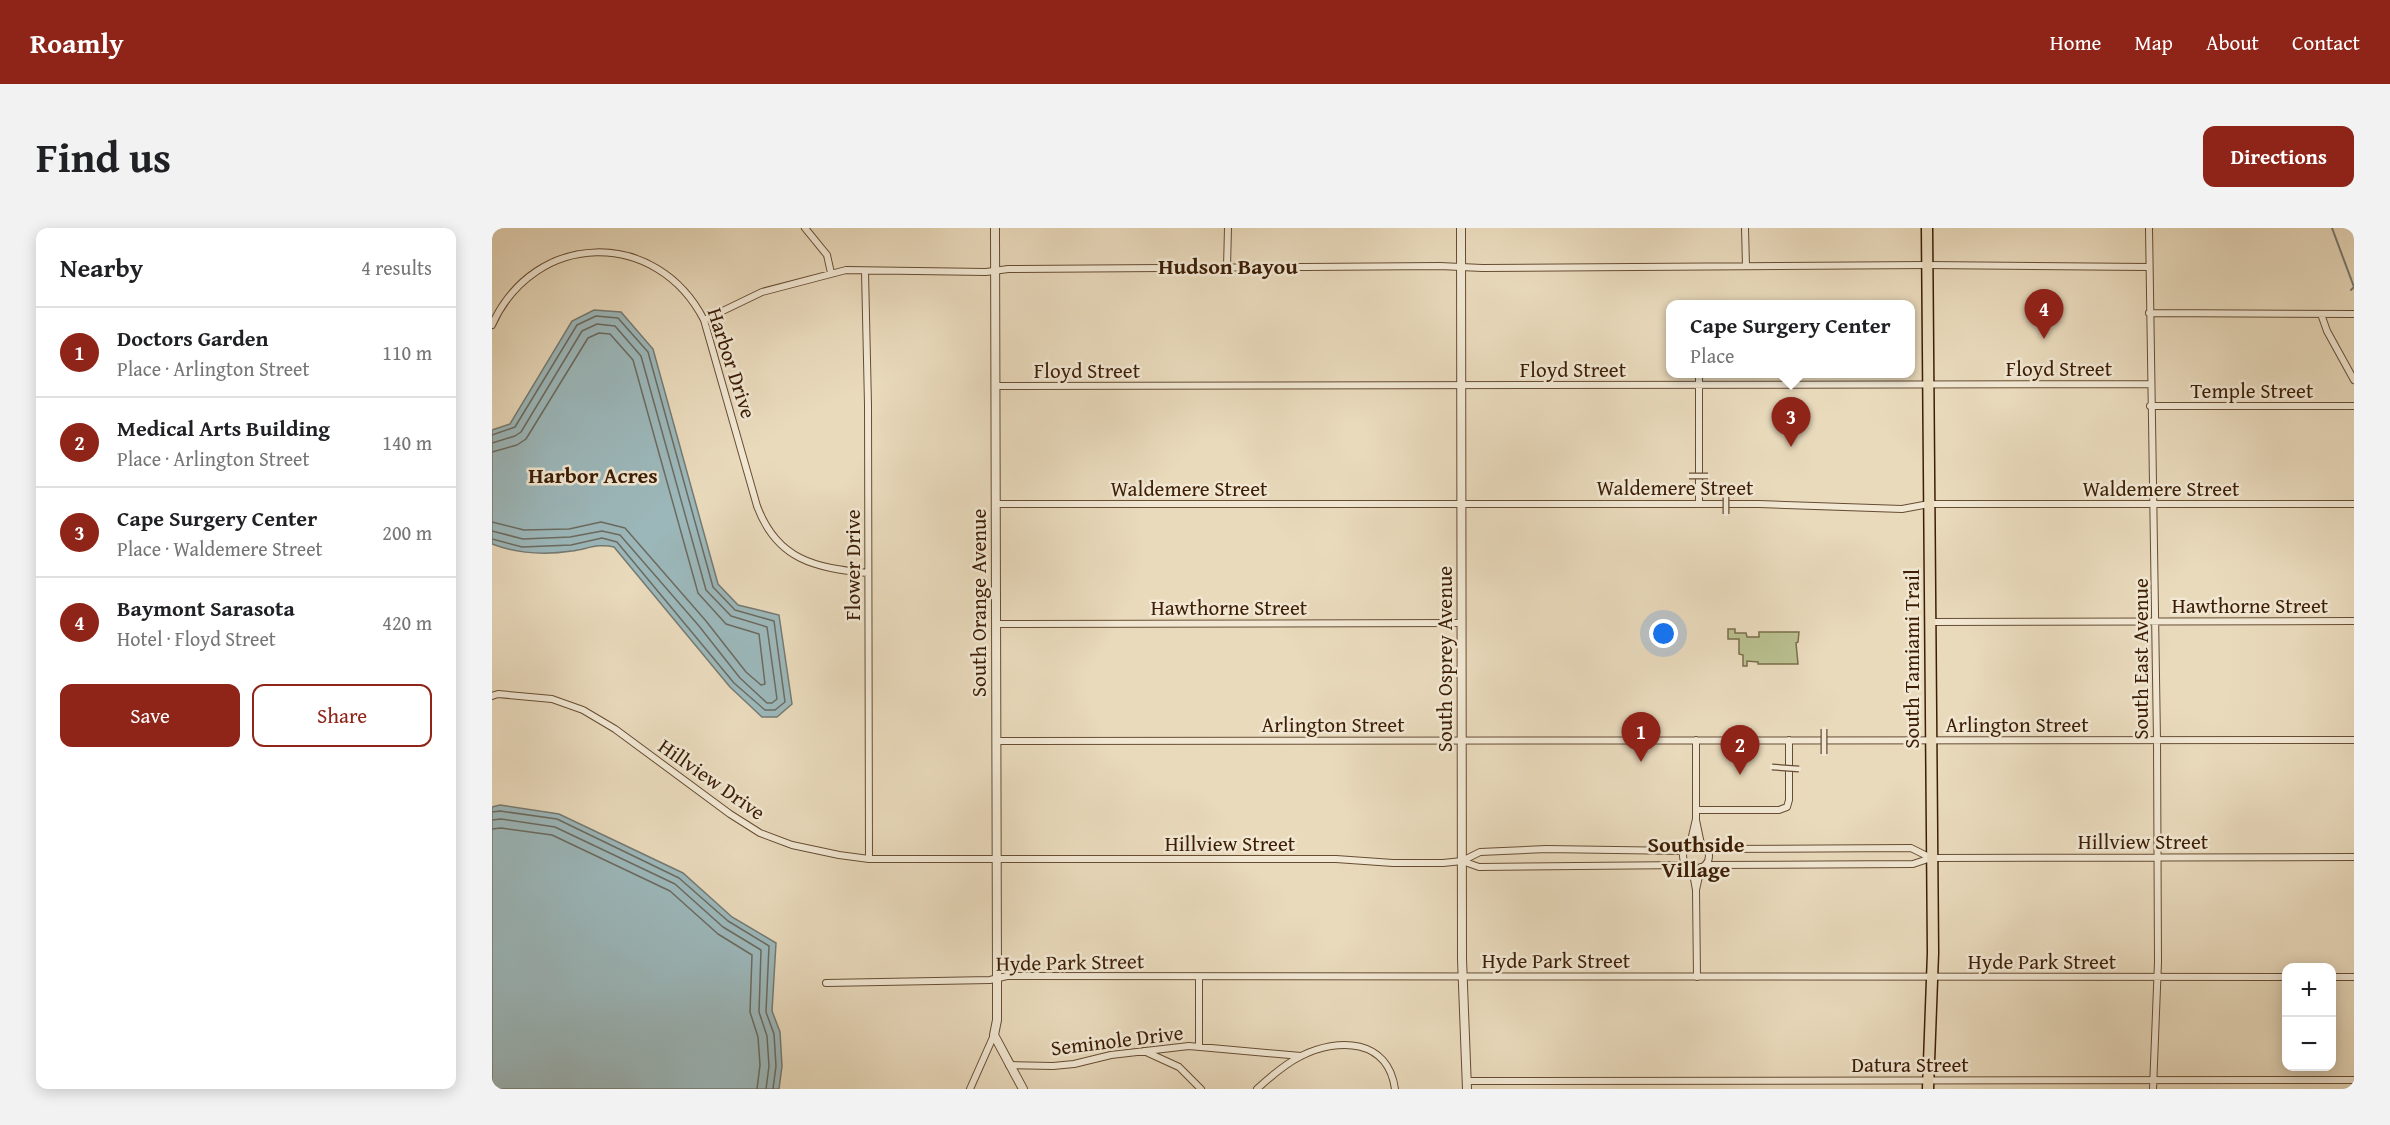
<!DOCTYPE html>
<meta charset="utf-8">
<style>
:root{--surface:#fff;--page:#f2f2f2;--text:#202124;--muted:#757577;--line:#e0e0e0;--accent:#8f2418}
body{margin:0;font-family:"Gentium Book Plus",serif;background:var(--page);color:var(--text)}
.controls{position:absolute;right:18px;bottom:18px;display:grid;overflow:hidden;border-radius:12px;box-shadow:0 3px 15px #0003}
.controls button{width:54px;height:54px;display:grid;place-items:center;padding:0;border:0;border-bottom:2px solid var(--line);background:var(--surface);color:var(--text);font:30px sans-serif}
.you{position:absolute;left:1172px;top:406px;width:21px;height:21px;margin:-15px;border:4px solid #fff;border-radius:50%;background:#1a73e8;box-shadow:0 0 0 9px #1a73e833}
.badge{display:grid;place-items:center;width:39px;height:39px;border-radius:50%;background:var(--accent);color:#fff;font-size:20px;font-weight:700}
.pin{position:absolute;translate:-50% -50px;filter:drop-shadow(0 2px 3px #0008)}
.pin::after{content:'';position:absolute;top:32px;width:21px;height:18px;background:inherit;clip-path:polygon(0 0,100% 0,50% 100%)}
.popup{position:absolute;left:1174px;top:72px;width:249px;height:78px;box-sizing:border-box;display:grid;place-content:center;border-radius:12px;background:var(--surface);filter:drop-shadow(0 2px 4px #0005);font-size:20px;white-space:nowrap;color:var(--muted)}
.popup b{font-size:22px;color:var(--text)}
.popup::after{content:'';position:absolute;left:50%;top:100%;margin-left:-12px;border:12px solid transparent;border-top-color:var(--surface)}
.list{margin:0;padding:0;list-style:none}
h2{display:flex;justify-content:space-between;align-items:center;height:78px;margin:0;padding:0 24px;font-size:26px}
h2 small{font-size:20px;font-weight:400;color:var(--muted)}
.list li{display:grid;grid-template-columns:39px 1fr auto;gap:18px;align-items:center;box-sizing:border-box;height:90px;padding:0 24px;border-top:2px solid var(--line)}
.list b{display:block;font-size:22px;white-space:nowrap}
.list p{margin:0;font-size:20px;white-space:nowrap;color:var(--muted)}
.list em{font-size:20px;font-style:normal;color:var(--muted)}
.actions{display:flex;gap:12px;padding:18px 24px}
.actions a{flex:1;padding:14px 0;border:2px solid var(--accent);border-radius:12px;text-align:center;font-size:21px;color:var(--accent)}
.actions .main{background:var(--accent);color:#fff}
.map{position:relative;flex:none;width:1862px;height:861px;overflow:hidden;border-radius:12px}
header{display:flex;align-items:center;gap:36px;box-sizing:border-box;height:84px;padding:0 30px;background:var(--accent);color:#fff}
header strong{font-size:28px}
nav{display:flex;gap:33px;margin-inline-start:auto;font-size:21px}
.intro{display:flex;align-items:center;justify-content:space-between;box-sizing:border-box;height:144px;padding:0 36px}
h1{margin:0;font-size:42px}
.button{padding:15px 27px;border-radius:12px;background:var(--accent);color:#fff;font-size:21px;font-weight:700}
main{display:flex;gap:36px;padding:0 36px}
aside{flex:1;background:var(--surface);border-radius:12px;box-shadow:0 3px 15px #0003}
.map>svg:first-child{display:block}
.green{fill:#b9bf8f;stroke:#7a6e4a;stroke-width:1.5}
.water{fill:#9cb8bb;stroke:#767a72;stroke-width:1.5}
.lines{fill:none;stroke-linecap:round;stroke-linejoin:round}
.shore{stroke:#6c6b60;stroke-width:1.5}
.stream{stroke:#767a72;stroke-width:2}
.minor-casing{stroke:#674d33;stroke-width:8}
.tertiary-casing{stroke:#674d33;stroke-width:10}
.primary-casing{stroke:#3c1e05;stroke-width:13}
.minor{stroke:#f1e7d3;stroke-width:6}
.tertiary{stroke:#f1e7d3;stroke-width:8}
.primary{stroke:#e9dabc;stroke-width:10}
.pedestrian-bridge-casing{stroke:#674d33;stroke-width:7;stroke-linecap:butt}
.pedestrian-bridge{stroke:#f1e7d3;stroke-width:4.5}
.labels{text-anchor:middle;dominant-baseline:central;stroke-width:5;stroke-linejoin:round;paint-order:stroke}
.street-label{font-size:21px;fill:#3c1e05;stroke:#f1e7d3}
.neighbourhood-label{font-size:22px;font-weight:bold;fill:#3c1e05;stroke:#f1e7d3}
</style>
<header>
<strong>Roamly</strong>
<nav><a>Home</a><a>Map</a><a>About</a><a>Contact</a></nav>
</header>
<div class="intro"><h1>Find us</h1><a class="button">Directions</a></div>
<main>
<aside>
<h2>Nearby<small>4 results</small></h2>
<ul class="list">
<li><span class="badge">1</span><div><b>Doctors Garden</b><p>Place · Arlington Street</p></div><em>110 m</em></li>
<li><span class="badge">2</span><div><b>Medical Arts Building</b><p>Place · Arlington Street</p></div><em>140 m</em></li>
<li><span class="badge">3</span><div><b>Cape Surgery Center</b><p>Place · Waldemere Street</p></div><em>200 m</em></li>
<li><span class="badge">4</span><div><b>Baymont Sarasota</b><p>Hotel · Floyd Street</p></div><em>420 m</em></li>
</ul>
<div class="actions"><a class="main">Save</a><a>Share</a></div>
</aside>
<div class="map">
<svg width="1862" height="861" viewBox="0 0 1862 861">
<rect width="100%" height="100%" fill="#e9dabc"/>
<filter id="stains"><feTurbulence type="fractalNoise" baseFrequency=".00333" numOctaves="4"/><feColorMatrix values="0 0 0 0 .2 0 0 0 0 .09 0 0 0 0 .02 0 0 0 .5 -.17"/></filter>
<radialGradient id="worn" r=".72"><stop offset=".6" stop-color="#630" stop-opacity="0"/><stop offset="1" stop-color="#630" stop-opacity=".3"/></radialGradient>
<path class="green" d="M1236,401H1243V405H1254L1255,409H1267V404H1307L1306,414L1304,415L1306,436H1266V434L1255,433V438H1251V427L1247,426V411H1236Z"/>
<path class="water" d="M102,82L129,84L161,121L226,356L246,377L287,387L300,476L285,489H270L238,459L122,319C107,315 95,321 80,323C53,327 26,326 0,316V202L18,196L80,93Z
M8,577L67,586L191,645L240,689L284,715L280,783L288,804L290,838L287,861H0V579Z"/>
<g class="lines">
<path class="shore" d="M0,207L23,199L85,97L104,88L126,90L156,124L221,359L243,382L282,393L293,474L283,482H273L242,455L125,314L110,310L79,317L30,319L0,311
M0,215L23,208L29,204L90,103L105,96L123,98L149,128L214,362L239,388L275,399L285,471L280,475H275L248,450L207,398L128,307L110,303L78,309L31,311L0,303
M0,224L25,217L34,211L96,110L107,105L118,106L141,132L206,365L234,396L267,406L273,456L269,457L254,444L214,393L133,300L109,294L77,301L32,302L0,294
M0,584L8,583L65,591L187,650L236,693L277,718L274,784L282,806L284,838L281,861
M0,592L9,591L63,599L183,656L231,699L269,722L267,784L275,808L277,838L274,861
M0,601L9,600L60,607L178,663L226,706L260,727L258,784L266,809L268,837L265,861"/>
<path class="stream" d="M1840,0L1862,59L1859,62"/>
<defs>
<path id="minor" d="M313,0L335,27L339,45
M1253,0L1254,38
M1657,0L1665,512L1666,734L1661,861
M735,39L736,0
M373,43L376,177L377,631
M1657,85L1862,86
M1829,86L1835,103L1862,152
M212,92L270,64L354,42L494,44L516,41L948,38L990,40L1435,37L1656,39
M0,97C43,2 165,0 212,92L265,278C285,332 323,340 376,345
M503,158L1658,156
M1658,178H1862
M1207,275V146
M504,276H1267L1410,281L1437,276H1862
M1438,394L1862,393
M505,396L969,395
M0,468L6,466L60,471L91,482L123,501L238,586L268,605L300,617L347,627L377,631H844L901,635H951L970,633L988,624L1054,621L1192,623
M505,513L1862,512
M1204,582H1287L1295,579L1297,572V512
M1204,592L1209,616
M1191 628a13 13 0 1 1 26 0a13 13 0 1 1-26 0Z
M1198,617L1204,591V512
M1214,621L1419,620L1439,630
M970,633L987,639L1195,637
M1213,637L1421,636L1439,630L1862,629
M1200,640L1204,662L1205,749
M1204,662L1209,639
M1840,749H1862
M334,755L498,752L515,748L1794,749
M707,818V749
M652,823L687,839L709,861
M517,837L561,838L582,836L619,827L697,818L809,828
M975,853L1862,852
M478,861L502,807
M765,861C778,849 793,836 809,828C847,809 896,811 903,861"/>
<path id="tertiary" d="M503,0L505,751V792L502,807L531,861
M969,0L970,731L975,861"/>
<path id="primary" d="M1435,0L1441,725L1436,861"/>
</defs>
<use href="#minor" class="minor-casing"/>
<use href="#tertiary" class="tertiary-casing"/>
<use href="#primary" class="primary-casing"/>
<use href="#minor" class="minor"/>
<use href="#tertiary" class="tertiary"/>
<use href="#primary" class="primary"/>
<defs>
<path id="pedestrian-bridge" d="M1197,248H1216
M1234,256V286
M1332,501V526
M1280,539L1307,541"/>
</defs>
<use href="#pedestrian-bridge" class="pedestrian-bridge-casing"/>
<use href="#pedestrian-bridge" class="pedestrian-bridge"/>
</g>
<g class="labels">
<g class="street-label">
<text transform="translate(240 135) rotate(72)">Harbor Drive</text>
<text x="1567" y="140">Floyd Street</text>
<text x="1081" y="141">Floyd Street</text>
<text x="595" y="142">Floyd Street</text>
<text x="1760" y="162">Temple Street</text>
<text x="1183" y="259">Waldemere Street</text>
<text x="697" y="260">Waldemere Street</text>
<text x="1669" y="260">Waldemere Street</text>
<text transform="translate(360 337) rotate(-90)">Flower Drive</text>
<text transform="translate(486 375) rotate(-90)">South Orange Avenue</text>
<text x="1758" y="377">Hawthorne Street</text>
<text x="737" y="379">Hawthorne Street</text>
<text transform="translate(952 431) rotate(-90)">South Osprey Avenue</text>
<text transform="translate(1419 431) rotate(-90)">South Tamiami Trail</text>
<text transform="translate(1648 431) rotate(-90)">South East Avenue</text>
<text x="841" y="496">Arlington Street</text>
<text x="1525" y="496">Arlington Street</text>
<text transform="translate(220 551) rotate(35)">Hillview Drive</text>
<text x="1651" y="613">Hillview Street</text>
<text x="738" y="615">Hillview Street</text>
<text x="1064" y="732">Hyde Park Street</text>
<text x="1550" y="733">Hyde Park Street</text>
<text transform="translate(578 734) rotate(-1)">Hyde Park Street</text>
<text transform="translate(625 812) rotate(-7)">Seminole Drive</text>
<text x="1418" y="836">Datura Street</text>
</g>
<g class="neighbourhood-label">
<text x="736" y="38">Hudson Bayou</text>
<text x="101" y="247">Harbor Acres</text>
<text x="1204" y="616">Southside<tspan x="1204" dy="25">Village</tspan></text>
</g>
</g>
<rect width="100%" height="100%" filter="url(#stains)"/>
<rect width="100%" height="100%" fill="url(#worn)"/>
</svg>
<div class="controls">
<button>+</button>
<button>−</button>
</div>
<div class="you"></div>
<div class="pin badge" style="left:1149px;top:534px">1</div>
<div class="pin badge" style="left:1248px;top:547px">2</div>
<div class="pin badge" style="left:1299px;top:219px">3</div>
<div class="popup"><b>Cape Surgery Center</b>Place</div>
<div class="pin badge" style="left:1552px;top:111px">4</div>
</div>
</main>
